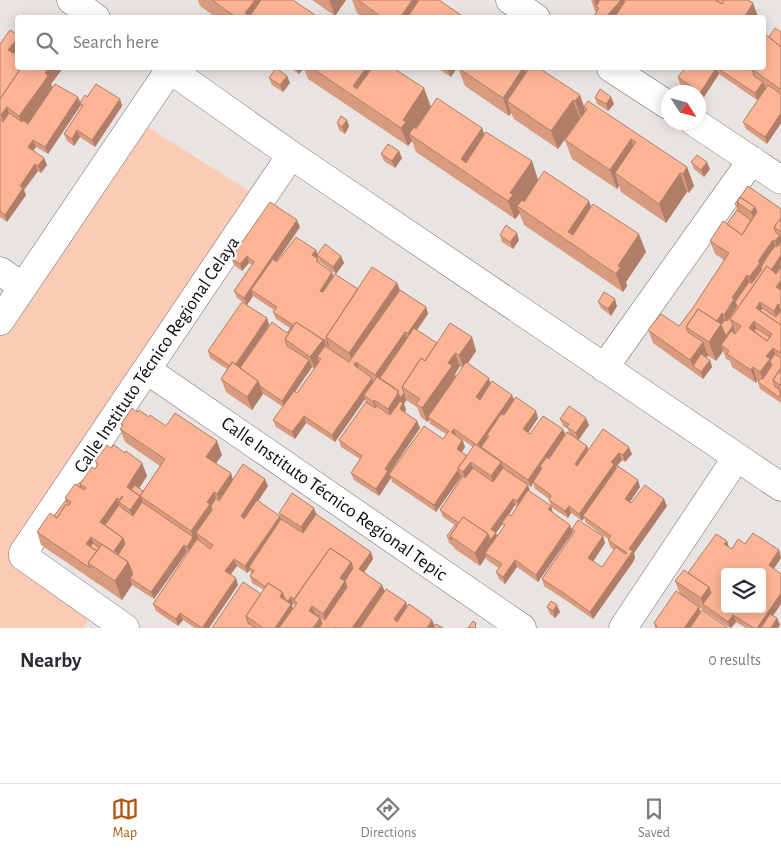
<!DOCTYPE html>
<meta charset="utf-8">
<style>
:root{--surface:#fff;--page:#f2f2f3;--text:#2b2b33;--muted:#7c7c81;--line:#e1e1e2;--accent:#b45309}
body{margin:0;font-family:"Alegreya Sans",sans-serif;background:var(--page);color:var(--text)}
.controls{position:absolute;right:15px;bottom:15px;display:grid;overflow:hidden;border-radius:5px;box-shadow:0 2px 12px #0003}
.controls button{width:45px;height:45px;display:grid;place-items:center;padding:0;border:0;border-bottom:1px solid var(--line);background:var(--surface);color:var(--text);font:25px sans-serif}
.compass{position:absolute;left:661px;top:85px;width:45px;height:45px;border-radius:50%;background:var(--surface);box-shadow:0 2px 12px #0003;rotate:126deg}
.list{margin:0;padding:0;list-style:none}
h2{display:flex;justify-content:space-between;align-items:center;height:65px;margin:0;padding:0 20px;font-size:21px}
h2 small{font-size:16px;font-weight:400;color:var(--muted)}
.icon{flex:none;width:28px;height:28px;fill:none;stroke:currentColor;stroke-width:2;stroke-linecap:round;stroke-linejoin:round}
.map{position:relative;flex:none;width:781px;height:628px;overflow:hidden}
.search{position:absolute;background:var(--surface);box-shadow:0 2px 12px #0003;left:15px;right:15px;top:15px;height:55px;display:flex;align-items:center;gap:12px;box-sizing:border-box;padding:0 18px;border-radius:5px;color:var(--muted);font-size:19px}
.sheet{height:155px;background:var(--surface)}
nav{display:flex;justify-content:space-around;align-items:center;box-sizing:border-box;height:70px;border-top:1px solid var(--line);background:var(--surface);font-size:14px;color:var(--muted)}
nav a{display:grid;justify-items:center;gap:2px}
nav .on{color:var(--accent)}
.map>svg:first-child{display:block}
.green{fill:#fbcbb6}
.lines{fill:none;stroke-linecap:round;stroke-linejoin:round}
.minor-casing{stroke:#726e6c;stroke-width:29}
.minor{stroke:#fff;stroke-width:28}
.wall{fill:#d99b80;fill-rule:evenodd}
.shaded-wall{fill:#b07e68}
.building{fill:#fcb495;stroke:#b07e68;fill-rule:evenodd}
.labels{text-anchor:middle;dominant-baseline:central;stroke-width:5;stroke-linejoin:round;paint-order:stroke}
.street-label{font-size:19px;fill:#0d0b0a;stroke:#fff}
</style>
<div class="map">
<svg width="781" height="628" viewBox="0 0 781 628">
<rect width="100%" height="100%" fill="#e9e4e2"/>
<path class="green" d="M140,122L260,198L15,555L95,611L83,628H0V327Z"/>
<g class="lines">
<defs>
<path id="minor" d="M71,0L96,18
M510,0L536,18
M168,68L291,155L781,487
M611,68L668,105
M694,122L781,180
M0,271L23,287
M0,321L170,69
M604,368L752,160
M147,370L522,628
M125,628L23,556V553L291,155
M623,628L737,457"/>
</defs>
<use href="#minor" class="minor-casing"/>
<use href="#minor" class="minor"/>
</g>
<path class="wall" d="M198,0H293L315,15L316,18H217L200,6Z
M312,0H346L335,16Z
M352,0H439L465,18H363L357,13Z
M591,0H748L753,3L758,17L757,18H593L596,12L595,11Z
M781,32V123L767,144L746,129L743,122L765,89L757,100L719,74L702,100L698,97V92H692L680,84L678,77L685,68H764L769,37Z
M18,35V48L13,54L18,68H63L51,84L52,88L78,97L80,102L87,97L120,99L122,106L95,147L80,137L74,146L67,141L64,134L81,107V105L48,154L36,147L33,151L44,158L47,165L41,173L38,171L24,190L26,195L7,222L0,217V44Z
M290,68H304L299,74Z
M304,68H393L431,107L482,128L484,135L532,161L538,180L591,207L646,252L626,282L627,286L623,292L524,225L518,210L520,213L515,219L416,152L412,141L408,146L308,79Z
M437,68H457L451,77Z
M458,68H539L580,95L586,111L584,107L687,167L694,186L689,193L687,192L666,223L621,192L619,186L617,189L572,159L565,140L580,119V118L558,149L514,119L511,113L509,116L465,86Z
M287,76L290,83L283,92L272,85L269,78Z
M611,97L614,104L608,111L597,104L595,98Z
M347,120L349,126L345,134L339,130L337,123Z
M399,151L402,158L395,168L384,161L381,154Z
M691,162L710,169L704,177L694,169Z
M748,186L781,209V403L760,389L758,382V381H757L756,383L732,367L730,361L726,359L723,351L716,361L708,356L707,358L710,360L712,367L703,379L653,343L648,330L679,326L692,309L724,260L715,254L710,241L727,224L737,210L735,204Z
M300,227L277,261V262L316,250L318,255L341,256L344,263L336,274L320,262L318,257V258L320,263L332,272L333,277L358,289L397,283L400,290L426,307L428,314L417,330L437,343L472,337L476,351L468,363L491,384L538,418L528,433L530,434L565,435L569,434L568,429L563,426L560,419L589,425L579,440L587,446L589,450L632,454L625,462L622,460L616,467V469L640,487L630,502L667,506L634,553L635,558L633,562L593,619L567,601L544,586L542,579L574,532L572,529L603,536L605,543L593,561L602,567L614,550L610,547L608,540V539L586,523L584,518L582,521L571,513L568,518L551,507L549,500V499L535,489L533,483L531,487L503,467L528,485L530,492L573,532L538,582L517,567L505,584L499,579L496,572L499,568L487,560L486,557L480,566L455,549L454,547L449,543L447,536L455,525L443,517L440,510L461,478V477L436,512L392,482L391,478L379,496L354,480L351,473L360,459L341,447L339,440L366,402L365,399L335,442L306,423L295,439L276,427L273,420L283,407L262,393L263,394L252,410L226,392L221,379L227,369L210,358L208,351L267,318L269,325L287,333L290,328L276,319L273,312L274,310L253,296L247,305L237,298L234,291L252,265L249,263L242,271L234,265L231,258ZM460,366L462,368L456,377L455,374ZM312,367L314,369L297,393L295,392ZM406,400L417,407L421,417L427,422L429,420L430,424L446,434L443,439L390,475L389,474L420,428L417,421L405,413L406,410L404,404ZM463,440L473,447L467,456L462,452L465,447ZM515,505L517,507L511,516L509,515ZM503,524L504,527L497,536L496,533Z
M500,235L519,240L513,249L502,242Z
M598,302L617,306L611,316L601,308Z
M137,412L166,426L222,455L216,463L231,473L233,480L268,486L258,501L281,520L279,513L316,514L371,552L373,559L364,573L382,585L384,592L406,602L408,607L432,620L435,626L443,628H212L261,594L264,590L252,583L250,576L251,574L250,570L247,573L237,566L230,574L238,585L209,628H195L183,620L178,626L156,611L153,604L188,553L187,552L154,599L132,585L122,600L41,545L37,532L54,516L66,500L65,498L77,485L95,469L97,466L95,461L111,448L125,453L142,463L147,476L139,488L143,491L160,466L125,442L120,429L122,427L121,424ZM293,604L295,605L293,609L292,606Z
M727,541L729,548L732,549L745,544L779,550L781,558L774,569L781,604L773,616L777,618L780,625L778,628H746L736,622L731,628H730L694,604L699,607L701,613L655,628L654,623L680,594L675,581L688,573Z
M547,607L560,612L555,618L550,614Z"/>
<path class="shaded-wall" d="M255,0H273L262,18H247L245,13Z
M329,0H346L335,16Z
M412,0H417L422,13L419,18H400Z
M594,0H599L602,9L596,7Z
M621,0H624L626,5L614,18H605Z
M753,3L758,17L757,18H744Z
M18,38V48L11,57L8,50Z
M49,68H63L51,84L53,89L24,129L19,116Z
M297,68H304L299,74Z
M366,68H379L362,102L353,86Z
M447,68H457L451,77Z
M523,68H524L530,85L507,101L511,113L509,116L503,98Z
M716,68L719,74L702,100L700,93Z
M32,72L7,108L12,120L6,129L1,115Z
M287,76L290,83L283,92L280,85Z
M763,82L766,89L757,100L755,93Z
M424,88L431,107L411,135L409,134L412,141L408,146L401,128L403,120Z
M580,95L586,114L582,120L575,101Z
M78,97L81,105L48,154L45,147Z
M611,97L614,104L608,111L606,104Z
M120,99L122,106L95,147L92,140Z
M573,100L580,118L558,149L551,131Z
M781,113V123L767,144L765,137Z
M347,120L349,126L345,134L342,127Z
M482,128L489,146L470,175L461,159Z
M77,130L80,137L74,146L72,139Z
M631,139L637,157L615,173L619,186L617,189L610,170Z
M33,140L36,147L31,154L28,147Z
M399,151L402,158L395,168L392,161Z
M44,158L47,165L41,173L38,166Z
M532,161L538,180L520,208L517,206L520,213L515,219L508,201L510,193Z
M707,162L710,169L704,177L701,170Z
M35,164L38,171L24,190L26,195L7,222L5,215L20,186Z
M687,167L694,186L689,193L683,174Z
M680,173L687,192L666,223L659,204Z
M589,201L596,220L577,247L568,232Z
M755,207L761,226L756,224L751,212Z
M297,220L300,227L255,293L251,290L253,296L247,305L244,298Z
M517,233L519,240L513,249L510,242Z
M639,234L646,252L626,282L627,286L623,292L616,274L618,266Z
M780,235L781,239V253L780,254L775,241Z
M773,240L778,253L754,290L749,277L758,262Z
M316,250L318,256L317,255L318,257L315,262L312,255Z
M781,255V264L779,263L781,266L740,326L735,322Z
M247,256L249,263L242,271L240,264Z
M341,256L344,263L336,274L333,267Z
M332,272L334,279L323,298L320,291Z
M747,275L752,289L730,319L729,328L724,315L732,298Z
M781,280V295L776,287Z
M397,283L402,297L357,363L359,369L354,367L349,353Z
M615,299L617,306L611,316L608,309Z
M760,302L765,315L756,308Z
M778,304L781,311L779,324L774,311Z
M426,307L428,314L410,340L408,333Z
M722,313L727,327L733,325L735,332L725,348L721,345L723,351L716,361L709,342L715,324Z
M267,318L269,325L236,375L233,368Z
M754,321L759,335L749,328Z
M405,332L408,339L378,382L375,375Z
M472,337L476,351L464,369L459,355Z
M324,339L326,346L321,359L317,357L320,364L315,370L310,357L323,340Z
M327,339L329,346L328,347L326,340Z
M703,342L708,355L698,370L693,366L690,360Z
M773,348L778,361L765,386L760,372L766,356Z
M455,353L460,366L455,374L456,379L428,417L429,420L427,422L422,408L448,363Z
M309,360L312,367L284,408L282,401Z
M710,360L712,367L703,379L701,372Z
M753,367L757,381L756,383L751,370Z
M372,378L374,385L364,395L365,399L335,442L332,435Z
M489,378L491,385L478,404L476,397Z
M258,381L263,394L252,410L247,397Z
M398,391L404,393L406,400L404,404L406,410L402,416L392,422L388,409Z
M512,395L515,402L487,435L488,440L482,449L477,445Z
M374,400L379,413L378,415L373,402Z
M536,411L538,418L526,436L523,429Z
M304,416L306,423L295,439L292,432Z
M586,418L589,425L578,440L576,433Z
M417,421L420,428L389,474L391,478L379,496L376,489L385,469Z
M454,429L456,436L451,432Z
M563,429L566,436L542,468L540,466L542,471L533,482V483L531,487L528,480Z
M462,440L465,447L459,456L457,449Z
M217,441L222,455L211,470L206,457Z
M587,446L590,453L577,471L575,464Z
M629,447L632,454L625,462L623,455Z
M619,453L622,460L616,467L617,471L583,516L584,518L582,521L579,514L611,462Z
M471,462L475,475L468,485L463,472Z
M501,462L506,475L496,489L491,476Z
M142,463L147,476L134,496L127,487Z
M458,470L461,477L436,512L434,505Z
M231,473L235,487L221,507L217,494Z
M265,479L268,486L244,523L241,516Z
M638,480L640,487L627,506L625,499Z
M528,485L530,492L519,508L517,501Z
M214,492L219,505L196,533L199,540L190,554L187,547L193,537L191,531L207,502Z
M140,496L145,509L135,523L130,510Z
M117,498L122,512L102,528L100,522Z
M513,499L515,505L496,533L498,540L485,553L486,557L480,566L475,553Z
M664,499L667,506L634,553L635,558L633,562L593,619L590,612L629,549Z
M551,506L553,513L548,509Z
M569,506L571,513L568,518L565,511Z
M314,508L319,521L305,540L301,527Z
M280,516L282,523L249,567L250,570L247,573L245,566Z
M570,525L573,532L538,582L536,575Z
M603,536L605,543L591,565L588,558Z
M91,537L96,550L86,544Z
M123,538L128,551L121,566L114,551Z
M727,541L729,548L724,544Z
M184,545L187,552L154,599L151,592Z
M779,550L781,558L771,572L769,565Z
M371,552L373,559L361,576L359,569Z
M234,559L237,566L228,578L225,571Z
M515,560L517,567L505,584L503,577Z
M128,562L135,581L130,578L132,585L122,600L115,581Z
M351,562L355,575L328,627L323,614L340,578Z
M236,578L238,585L209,628H202Z
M382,585L385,592L360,628H352Z
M709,587L714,600L703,604L705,611L701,598Z
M282,592L287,606L280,597Z
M781,593V604L764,628H757Z
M291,597L293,604L292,606L296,618L289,628H275L290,606L288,601Z
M406,602L408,609L396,626L394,619Z
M557,605L560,612L555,618L553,611Z
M312,606L317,620L309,611Z
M699,607L701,614L692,628H684Z
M180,613L183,620L178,626L176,619Z
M733,615L736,622L731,628H730L728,622Z
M320,618L323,628H313Z
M777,618L780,625L778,628H771Z
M432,620L435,627L434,628H427Z"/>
<path class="building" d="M212,0H255L245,13L250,16L261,0H293L315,15L314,18H237Z
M358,0H412L400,18H383Z
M419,0H439L465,18H407Z
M599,0H621L605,18H593L599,8L596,7L599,2Z
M626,0H715L722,4L724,0H748L753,3L744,18H652L649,16L648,18H614Z
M715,0H724L722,4Z
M490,15L494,18H488Z
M775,28L781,32V47L769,37Z
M10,30L18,35V38L8,50L18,56V68H21L0,99V44Z
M764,33L781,47V88L780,89L752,69L753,68H764Z
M21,68H49L45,73L48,76L19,116L7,107L1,115H0V99Z
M276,68L287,76L280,85L269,78Z
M312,68H366L353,86L357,89L372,68H393L424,88L403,120L406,122L401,128Z
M458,68H523L503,98Z
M525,68H539L580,95L575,101L573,100L551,131L507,101L528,70Z
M685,68H716L700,93L678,77Z
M717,68H753L752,69L754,76L763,82L755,93Z
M55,84L78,97L45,147L33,140L28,147L44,158L38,166L35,164L20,186L23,188L5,215L0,211V119L3,122L9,113L22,122L23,120L28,124Z
M96,84L120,99L92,140L77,130L72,139L64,134L83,105L80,103L85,95L87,97Z
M768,85L781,94V113L765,137L743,122Z
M600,89L611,97L606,104L595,98Z
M437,98L482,128L461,159L466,163L486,132L532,161L510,193L513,195L508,201L409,134L414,127L416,129Z
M588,101L687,167L683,174L680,173L659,204L615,173L636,142L631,139L610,170L565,140L587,109L584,107Z
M341,116L347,120L342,127L337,123Z
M388,144L399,151L392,161L381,154Z
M697,155L707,162L701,170L691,162Z
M544,171L589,201L568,232L573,235L593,204L639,234L618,266L621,267L616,274L517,206L522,200L524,202Z
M748,186L781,209V218L774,227L776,233L780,235L775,241L773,240L765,251L758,262L760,263L749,277L747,275L732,298L734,299L724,315L722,313L717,321L698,309L686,327L688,332L703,342L690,360L648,330L661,314L679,326L692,309L729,253L710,241L723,221L742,235L757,212L755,207L740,197L737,202L739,207L735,204Z
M740,197L755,207L751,212L737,202Z
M270,202L297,220L244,298L234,291L254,262L247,256L240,264L231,258Z
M737,210L751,220L742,235L727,224Z
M781,218V232L774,227Z
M506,225L517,233L510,242L500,235Z
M296,237L316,250L312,255L318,259L316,261L332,272L320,291L323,292L335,274L358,289L326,337L327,339L326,340L324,339L323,340L319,337L296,322L285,339L287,346L309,360L282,401L260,386L258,381L240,368L272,322L287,333L293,325L273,312L277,307L251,290L273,259L277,262Z
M781,242V255L771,270L767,266L730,319L733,325L726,336L721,325L725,320L727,321L737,306L735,302L749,282L752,283L762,269L761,267L767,257L775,246L777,247Z
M325,244L341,256L333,267L317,255Z
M767,266L776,274L781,267V280L776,287L781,290V306L778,304L774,311L760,302L756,308L781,325V353L773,348L766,356L770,359L760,372L753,367L751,370L727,354L729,351L721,345L731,331L735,334L741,326L730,319ZM754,321L772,334L767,341L749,328Z
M372,267L397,283L349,353L326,337Z
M400,290L426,307L408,333L405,332L375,375L356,362L354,365L372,378L332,435L304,416L292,432L273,420L294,391L297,393L321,359L317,357L325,346L349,362Z
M604,292L615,299L608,309L598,302Z
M242,302L267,318L236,364L232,362L230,366L208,351Z
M763,308L776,317L781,310V325L760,311Z
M698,309L721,324L709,342L686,327Z
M296,322L323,340L310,357L285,339Z
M450,323L472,337L459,355L455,353L448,363L452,366L422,408L416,404L420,399L402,387L421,358L425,361Z
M414,328L437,343L425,361L421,358L402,387L404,393L400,398L398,392L399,391L380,378Z
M756,328L770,337L767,341L754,331Z
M701,354L710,360L701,372L693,366Z
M775,354L781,358V368L773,380L775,387L779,389L780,394L779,397L758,382L761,378L763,379L772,365L770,361Z
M232,362L258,381L247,397L221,379Z
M466,362L489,378L476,397L480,400L492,381L512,395L477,445L454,429L451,432L462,440L457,449L467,456L458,468V470L434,505L389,475L424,426L443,439L449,431L428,417Z
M781,368L779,371L781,375V390L778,388L780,385L773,380Z
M377,377L398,391L397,395L388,409L374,400L373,402L364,395Z
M516,397L536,411L523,429L530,434L543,416L563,429L528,480L481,447L489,436L487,435L501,414L504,415Z
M400,401L403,403L400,409L417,421L385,469L388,471L376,489L351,473L362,456L339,440L366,402L375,408L377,406L390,415Z
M569,406L586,418L576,433L567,427L569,424L560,419Z
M132,408L137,412L139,410L149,417L150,415L166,426L175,413L217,441L206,457L231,473L217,494L214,492L207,502L210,504L191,531L140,496L165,459L120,429L123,425L121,424Z
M603,429L629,447L623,455L619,453L611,462L614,464L579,514L569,506L565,511L549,500L551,495L533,482L542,468L540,466L547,457L549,459L567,432L587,446L575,464L577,466Z
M475,444L501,462L491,476L471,462L463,472L458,468Z
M107,445L111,448L114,445L125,453L126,451L142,463L127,487L140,496L130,510L119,502L123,497L122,496L119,500L117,498L100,522L123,538L114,551L117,552L116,554L91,537L86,544L97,551L88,563L90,568L37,532L50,513L57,518L66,504L68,506L71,502L65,498L75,484L84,490L86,488L80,484L92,467L95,469L98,464L95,461Z
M243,464L265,479L241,516L244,519L257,500L280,516L245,566L234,559L225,571L236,578L202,628L180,613L176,619L153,604L197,539L210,549L213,545L196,533L212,510L211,506L216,498L219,501Z
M618,466L638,480L625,499L631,503L645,485L664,499L629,549L633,551L630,555L590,612L565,594L542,579L575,531L572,529L578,520L603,536L588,558L602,567L616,547L625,554L627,553L608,540L611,536L583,516Z
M473,468L493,482L503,468L528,485L517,501L513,499L491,529L496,533L490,540L488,534L463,517L459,523L440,510L463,476L465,478Z
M79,483H80L81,488L77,485Z
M135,485L143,491L140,496L142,502L140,496L131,490Z
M528,490L551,506L548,509L570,525L536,575L515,560L503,577L496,572L502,564L485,553L505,525L502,523L508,514L511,516Z
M292,493L314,508L301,527L279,513Z
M66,500L68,504L69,505L68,506L66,504L57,518L54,516Z
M142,502L193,537L187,547L184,545L151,592L130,578L133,574L128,562L118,555L125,544L123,538L105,525L119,505L122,508L133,516Z
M316,514L371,552L359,569L382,585L352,628H337L335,627V628H319L322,624L320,618L314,614L315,613L325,620L347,587L345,581L353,568L351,562L330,548L294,599L291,597L288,601L285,599L282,592L268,583L266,587L250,576L254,571L249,567L281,519L303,533Z
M463,517L488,534L475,553L450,536Z
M455,525L457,526L450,536L452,540L447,536Z
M753,533L779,550L769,565L781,574V593L757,628H754L733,615L728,622L703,604L711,593L709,587L688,573L716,534L727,541L724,544L732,549L738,539L745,544ZM725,572H762V609H725Z
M93,543L99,548L97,551L90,547Z
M102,544L128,562L115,581L88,563Z
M330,548L351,562L340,578L345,581L323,614L312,606L309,611L320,618L313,628H279L297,603L294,600Z
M684,570L709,587L701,598L675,581Z
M243,582L261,594L246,616L248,623L256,628H212Z
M268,583L282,592L280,597L291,604L275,628H263L246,616Z
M386,589L406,602L394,619L397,622L409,604L432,620L427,628H360Z
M676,591L699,607L684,628H655L657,626L654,623Z
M551,601L557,605L553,611L547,607Z
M702,610L728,628H690Z
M770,614L777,618L771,628H761Z
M473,621L476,623L475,626L476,627L475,628H468Z
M436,624L443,628H433Z"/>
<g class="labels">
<g class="street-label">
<text transform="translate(157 355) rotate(-56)">Calle Instituto Técnico Regional Celaya</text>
<text transform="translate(334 499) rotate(35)">Calle Instituto Técnico Regional Tepic</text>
</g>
</g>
</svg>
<div class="controls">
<button><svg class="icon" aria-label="layers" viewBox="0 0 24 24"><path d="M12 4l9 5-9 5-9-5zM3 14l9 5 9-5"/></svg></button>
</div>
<svg class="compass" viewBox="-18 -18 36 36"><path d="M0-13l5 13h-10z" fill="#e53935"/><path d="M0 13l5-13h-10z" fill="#7c7c81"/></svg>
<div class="search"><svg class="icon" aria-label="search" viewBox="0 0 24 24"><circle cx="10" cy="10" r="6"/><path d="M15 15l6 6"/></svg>Search here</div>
</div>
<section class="sheet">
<h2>Nearby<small>0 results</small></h2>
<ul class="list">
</ul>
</section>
<nav>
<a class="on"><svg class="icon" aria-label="map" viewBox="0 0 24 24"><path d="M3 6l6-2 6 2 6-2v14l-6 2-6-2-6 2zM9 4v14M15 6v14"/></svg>Map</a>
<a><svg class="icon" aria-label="directions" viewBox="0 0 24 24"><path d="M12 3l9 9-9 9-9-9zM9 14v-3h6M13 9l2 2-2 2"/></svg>Directions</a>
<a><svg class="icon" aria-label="saved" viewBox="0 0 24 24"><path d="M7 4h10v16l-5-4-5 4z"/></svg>Saved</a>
</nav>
